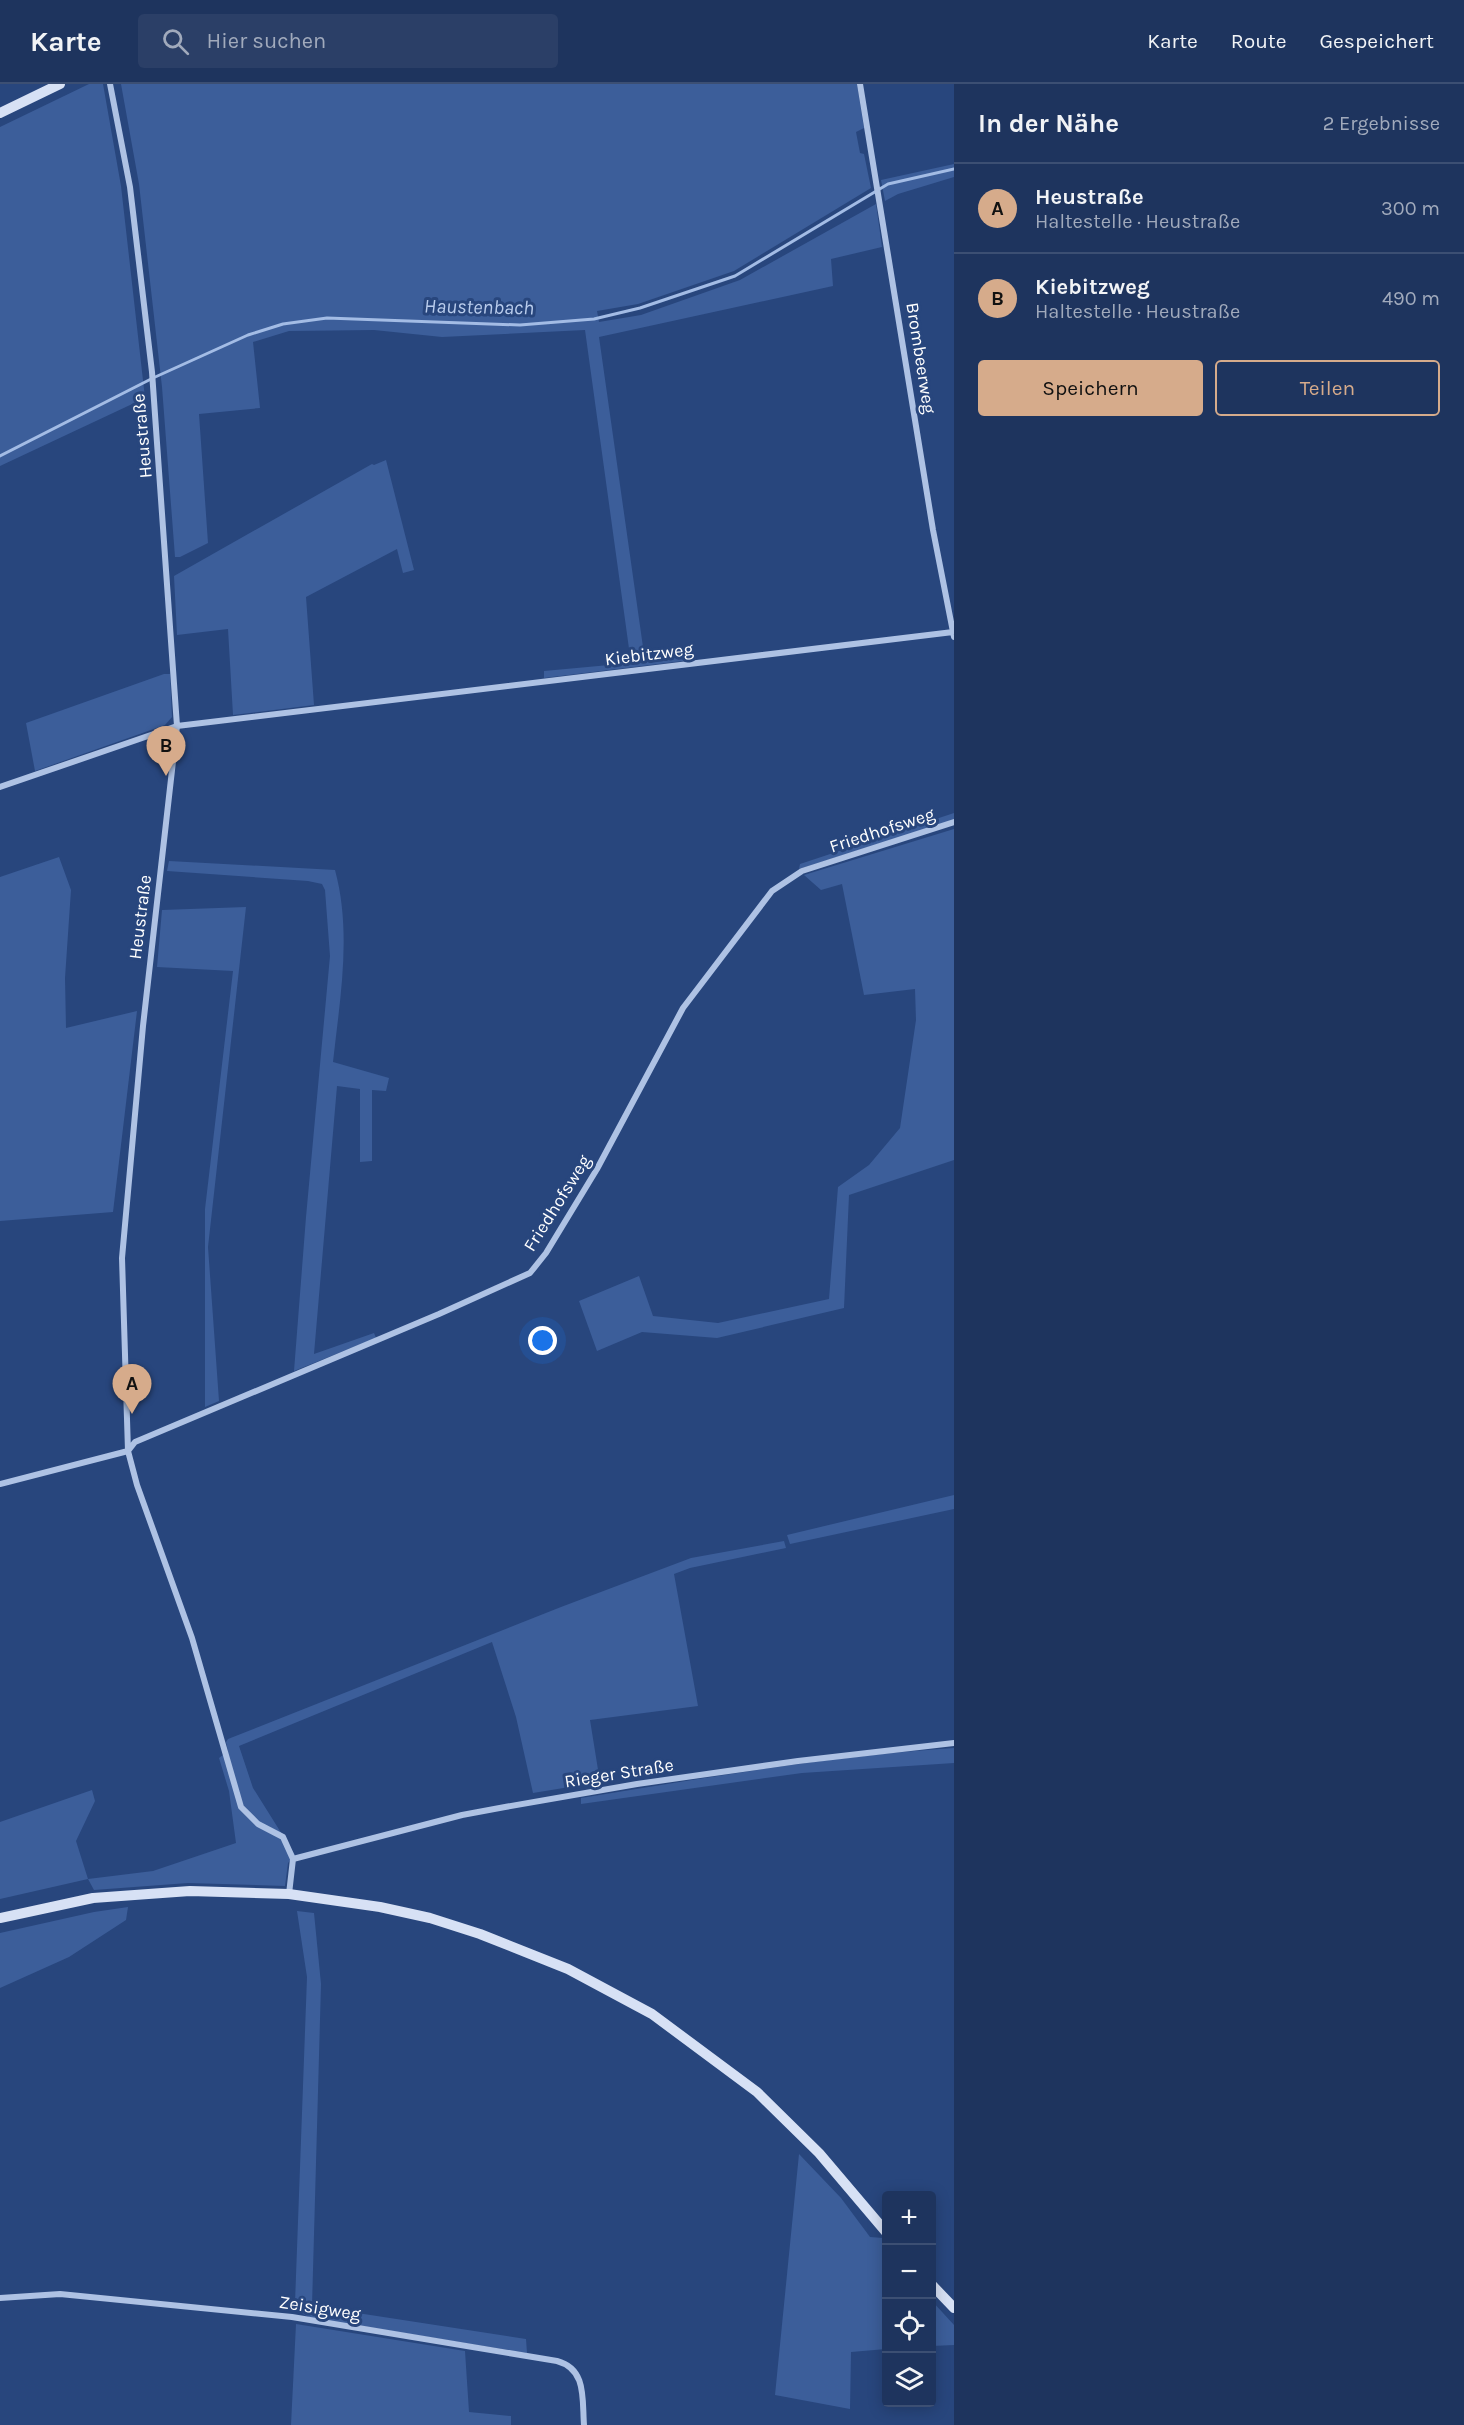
<!DOCTYPE html>
<html lang="de">
<meta charset="utf-8">
<style>
:root{--surface:#1e345e;--page:#2b3f67;--text:#f1f3f6;--muted:#a1aabc;--line:#3c4f73;--accent:#d6ab8b}
body{margin:0;font-family:Karla,sans-serif;background:var(--page);color:var(--text)}
.controls{position:absolute;right:18px;bottom:18px;display:grid;overflow:hidden;border-radius:6px;box-shadow:0 3px 15px #0003}
.controls button{width:54px;height:54px;display:grid;place-items:center;padding:0;border:0;border-bottom:2px solid var(--line);background:var(--surface);color:var(--text);font:30px sans-serif}
.you{position:absolute;left:543px;top:1257px;width:21px;height:21px;margin:-15px;border:4px solid #fff;border-radius:50%;background:#1a73e8;box-shadow:0 0 0 9px #1a73e833}
.badge{display:grid;place-items:center;width:39px;height:39px;border-radius:50%;background:var(--accent);color:#111;font-size:20px;font-weight:700}
.pin{position:absolute;translate:-50% -50px;filter:drop-shadow(0 2px 3px #0008)}
.pin::after{content:'';position:absolute;top:32px;width:21px;height:18px;background:inherit;clip-path:polygon(0 0,100% 0,50% 100%)}
.list{margin:0;padding:0;list-style:none}
h2{display:flex;justify-content:space-between;align-items:center;height:78px;margin:0;padding:0 24px;font-size:26px}
h2 small{font-size:20px;font-weight:400;color:var(--muted)}
.list li{display:grid;grid-template-columns:39px 1fr auto;gap:18px;align-items:center;box-sizing:border-box;height:90px;padding:0 24px;border-top:2px solid var(--line)}
.list b{display:block;font-size:22px;white-space:nowrap}
.list p{margin:0;font-size:20px;white-space:nowrap;color:var(--muted)}
.list em{font-size:20px;font-style:normal;color:var(--muted)}
.actions{display:flex;gap:12px;padding:18px 24px}
.actions a{flex:1;padding:14px 0;border:2px solid var(--accent);border-radius:6px;text-align:center;font-size:21px;color:var(--accent)}
.actions .main{background:var(--accent);color:#111}
.icon{flex:none;width:33px;height:33px;fill:none;stroke:currentColor;stroke-width:2;stroke-linecap:round;stroke-linejoin:round}
.map{position:relative;flex:none;width:954px;height:2341px;overflow:hidden}
header{display:flex;align-items:center;gap:36px;box-sizing:border-box;height:84px;padding:0 30px;background:var(--surface);border-bottom:2px solid var(--line)}
header strong{font-size:28px}
nav{display:flex;gap:33px;margin-inline-start:auto;font-size:21px}
.search{width:420px;height:54px;background:var(--page);display:flex;align-items:center;gap:15px;box-sizing:border-box;padding:0 21px;border-radius:6px;color:var(--muted);font-size:22px}
main{display:flex}
aside{flex:1;background:var(--surface)}
.map>svg:first-child{display:block}
.green{fill:#3c5e9a}
.lines{fill:none;stroke-linecap:round;stroke-linejoin:round}
.stream{stroke:#a3bce5;stroke-width:3}
.minor{stroke:#aec2e4;stroke-width:6}
.secondary{stroke:#d7e1f5;stroke-width:10}
.labels{text-anchor:middle;dominant-baseline:central;stroke-width:6;stroke-linejoin:round;paint-order:stroke}
.street-label{font-size:18px;fill:#fff;stroke:#28467d}
.water-label{font-size:20px;font-style:italic;fill:#b9ccec;stroke:#28467d}
</style>
<header>
<strong>Karte</strong>
<div class="search"><svg class="icon" aria-label="search" viewBox="0 0 24 24"><circle cx="10" cy="10" r="6"/><path d="M15 15l6 6"/></svg>Hier suchen</div>
<nav><a>Karte</a><a>Route</a><a>Gespeichert</a></nav>
</header>
<main>
<div class="map">
<svg width="954" height="2341" viewBox="0 0 954 2341">
<rect width="100%" height="100%" fill="#28467d"/>
<path class="green" d="M89,0H103L121,102L145,314L0,382V43Z
M121,0H857L864,44L856,48L860,69L864,70L871,104L734,187L638,220L597,227L599,238L641,231L740,196L876,120L882,163L831,175L833,202L599,253L644,570H691V576L544,594V587L631,579L585,246L442,253L374,246L289,247L253,258L260,324L199,330L208,459L180,473H175L162,303L139,100Z
M954,80V93L898,110L885,117L881,96Z
M386,376L414,486L403,489L397,465L306,513L314,621L233,631L228,545L177,551L174,492L372,380L374,381Z
M164,590H170L172,633L165,641L35,687L26,639Z
M954,729V736L799,785L800,780Z
M954,745V1076L849,1111L844,1224L717,1254L642,1248L597,1267L579,1217L639,1192L653,1232L718,1239L829,1215L838,1103L869,1081L900,1044L916,936L915,905L864,911L842,800L821,806L804,791Z
M59,773L71,806L65,894L66,944L137,927L113,1128L0,1137V793Z
M169,777L335,786C352,849 340,914 333,978L389,994L386,1007L372,1006V1077L360,1078V1005L337,1002L314,1270L374,1249L376,1254L294,1287L306,1133L330,872L325,806L322,800L308,797L167,787Z
M246,823L208,1163L219,1317L205,1323V1125L233,887L157,883L162,826Z
M954,1411V1425L790,1460L787,1451Z
M784,1457L786,1464L690,1484L674,1490L698,1622L590,1636L600,1698L533,1709L516,1633L492,1558L239,1662L253,1704L295,1771L288,1779L285,1802L188,1799L94,1806L88,1795L0,1815V1738L92,1706L95,1717L76,1757L88,1795L153,1787L236,1759L229,1707L219,1674L228,1667L226,1658L228,1655L561,1523L691,1474Z
M954,1664V1679L802,1689L581,1720V1714C704,1694 829,1672 954,1664Z
M128,1823L126,1836L69,1873L0,1904V1849L94,1828Z
M297,1827L314,1829L321,1900L312,2222L526,2255L527,2269L311,2234L301,2229L295,2219L307,1893Z
M799,2070L841,2114L870,2153L883,2154L886,2159V2265L851,2268L850,2325L775,2311Z
M932,2217L954,2241V2261L932,2262Z
M296,2240L465,2267L469,2328L511,2332V2341H291Z"/>
<g class="lines">
<path class="stream" d="M0,372L153,294L248,251L283,240L327,234L520,241L594,235L640,224L735,192L888,100L954,85"/>
<path class="minor" d="M110,0L130,103L152,288L177,642L143,942L122,1174L128,1367L137,1401L192,1554L241,1723L258,1740L283,1753L293,1775
M860,0L933,446L954,553
M0,703L177,642L953,548
M0,1400L128,1367L135,1358L439,1230L530,1189L546,1169L597,1085L683,924L772,807L802,787L954,738
M293,1775L462,1731L505,1723L637,1700L798,1677L954,1659
M289,1810L293,1775
M0,2214L60,2210L292,2233L557,2277C587,2285 582,2315 584,2341"/>
<path class="secondary" d="M0,29L60,0
M0,1834L93,1814L190,1807L289,1810L380,1823L430,1834L480,1850L568,1885L652,1930L757,2008L819,2069L886,2148
M932,2201L954,2224"/>
</g>
<g class="labels">
<g class="street-label">
<text transform="translate(921 274) rotate(81)">Brombeerweg</text>
<text transform="translate(142 352) rotate(-95)">Heustraße</text>
<text transform="translate(649 570) rotate(-7)">Kiebitzweg</text>
<text transform="translate(882 746) rotate(-18)">Friedhofsweg</text>
<text transform="translate(140 833) rotate(-83)">Heustraße</text>
<text transform="translate(557 1119) rotate(-58)">Friedhofsweg</text>
<text transform="translate(619 1689) rotate(-9)">Rieger Straße</text>
<text transform="translate(320 2224) rotate(9)">Zeisigweg</text>
</g>
<g class="water-label">
<text transform="translate(479 223) rotate(1)">Haustenbach</text>
</g>
</g>
</svg>
<div class="controls">
<button>+</button>
<button>−</button>
<button><svg class="icon" aria-label="locate" viewBox="0 0 24 24"><circle cx="12" cy="12" r="6"/><path d="M12 2v4M12 18v4M2 12h4M18 12h4"/></svg></button>
<button><svg class="icon" aria-label="layers" viewBox="0 0 24 24"><path d="M12 4l9 5-9 5-9-5zM3 14l9 5 9-5"/></svg></button>
</div>
<div class="you"></div>
<div class="pin badge" style="left:132px;top:1330px">A</div>
<div class="pin badge" style="left:166px;top:692px">B</div>
</div>
<aside>
<h2>In der Nähe<small>2 Ergebnisse</small></h2>
<ul class="list">
<li><span class="badge">A</span><div><b>Heustraße</b><p>Haltestelle · Heustraße</p></div><em>300 m</em></li>
<li><span class="badge">B</span><div><b>Kiebitzweg</b><p>Haltestelle · Heustraße</p></div><em>490 m</em></li>
</ul>
<div class="actions"><a class="main">Speichern</a><a>Teilen</a></div>
</aside>
</main>
